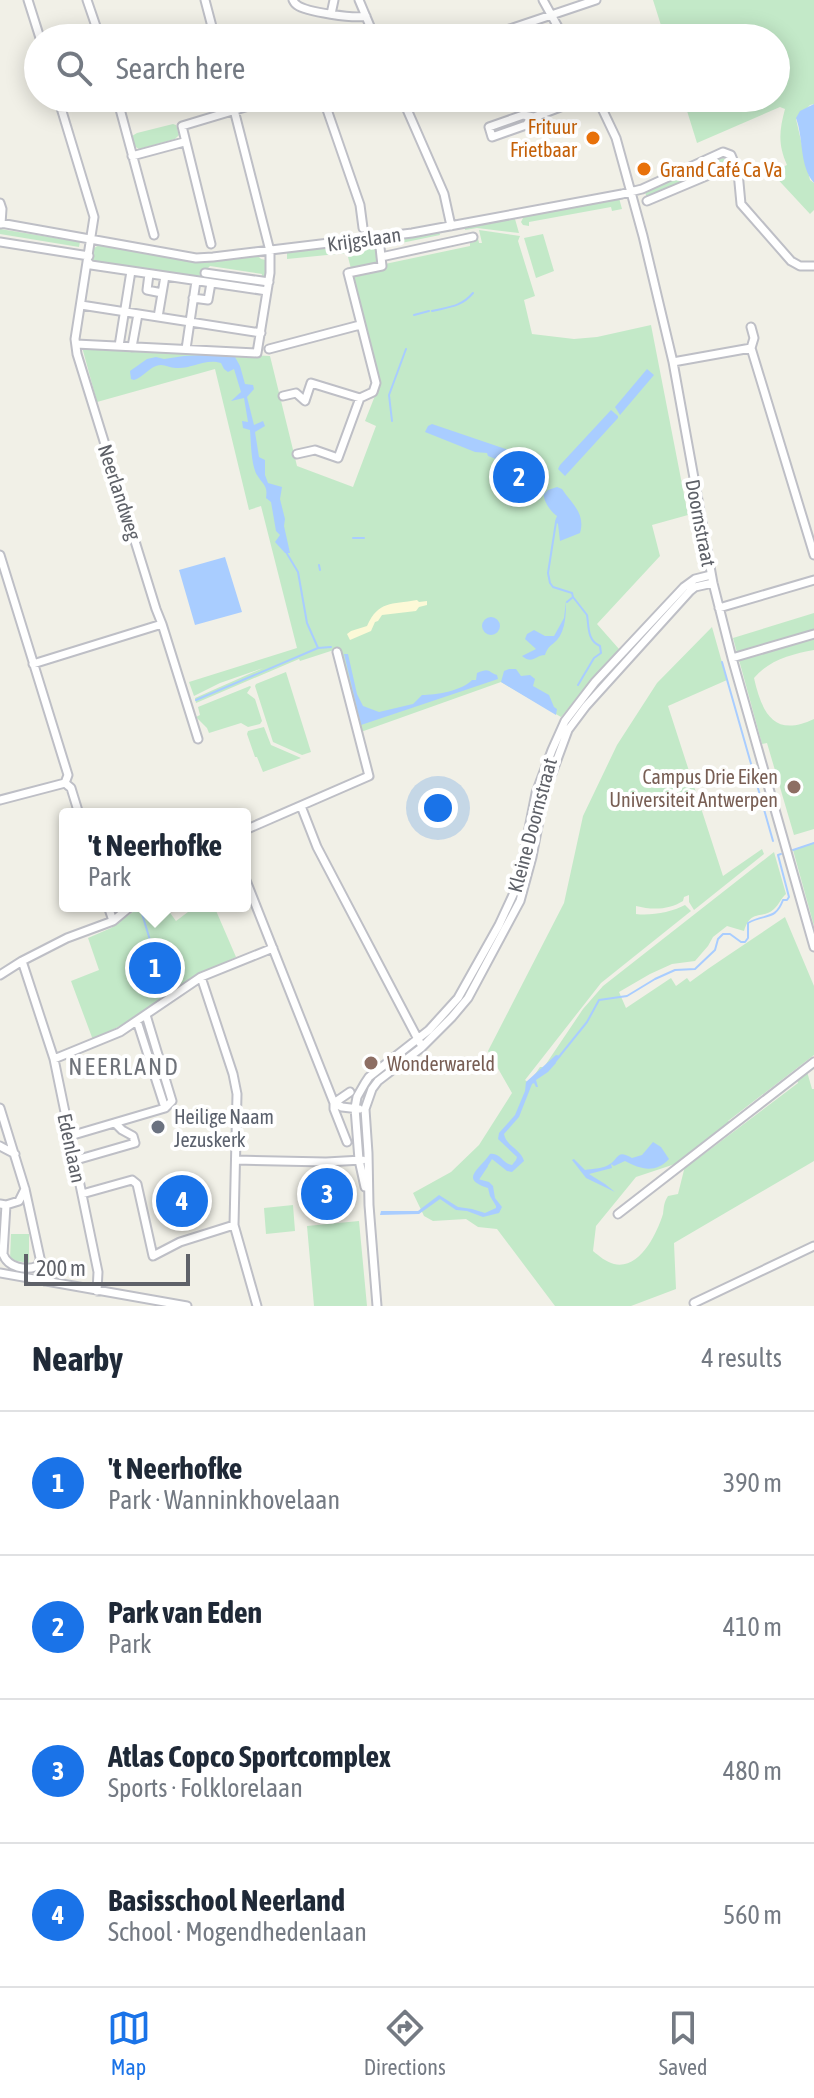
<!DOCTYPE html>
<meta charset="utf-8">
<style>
:root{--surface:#fff;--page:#f2f2f3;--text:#1f2937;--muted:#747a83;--line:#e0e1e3;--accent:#1a73e8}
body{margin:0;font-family:"Asap Condensed",sans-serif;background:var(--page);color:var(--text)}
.scale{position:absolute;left:24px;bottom:20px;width:166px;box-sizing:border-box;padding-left:8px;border:4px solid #5e6168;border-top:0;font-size:22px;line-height:28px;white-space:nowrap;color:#5e6168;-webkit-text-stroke:6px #fff;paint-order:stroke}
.you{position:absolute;left:438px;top:808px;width:28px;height:28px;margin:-20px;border:6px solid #fff;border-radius:50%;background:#1a73e8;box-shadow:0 0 0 12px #1a73e833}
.badge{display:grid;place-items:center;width:52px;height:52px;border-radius:50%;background:var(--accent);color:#fff;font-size:26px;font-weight:700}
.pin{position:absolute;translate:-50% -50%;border:4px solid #fff;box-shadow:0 2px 8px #0006}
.popup{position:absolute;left:59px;top:808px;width:192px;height:104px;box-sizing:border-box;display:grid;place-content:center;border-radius:8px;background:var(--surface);filter:drop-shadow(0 2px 6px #0005);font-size:26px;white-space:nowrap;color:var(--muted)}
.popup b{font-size:30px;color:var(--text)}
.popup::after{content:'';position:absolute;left:50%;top:100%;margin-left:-16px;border:16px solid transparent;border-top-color:var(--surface)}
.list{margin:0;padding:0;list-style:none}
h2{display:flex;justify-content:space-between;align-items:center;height:104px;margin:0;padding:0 32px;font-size:34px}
h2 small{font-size:26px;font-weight:400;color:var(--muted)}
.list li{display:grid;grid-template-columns:52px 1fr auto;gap:24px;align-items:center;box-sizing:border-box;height:144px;padding:0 32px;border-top:2px solid var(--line)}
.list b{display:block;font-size:30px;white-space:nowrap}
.list p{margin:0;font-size:26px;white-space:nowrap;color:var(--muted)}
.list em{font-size:26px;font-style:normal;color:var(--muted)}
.icon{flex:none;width:44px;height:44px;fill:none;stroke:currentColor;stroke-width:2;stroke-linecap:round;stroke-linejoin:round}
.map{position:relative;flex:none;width:814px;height:1306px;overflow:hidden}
.search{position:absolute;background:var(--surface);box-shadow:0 4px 20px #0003;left:24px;right:24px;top:24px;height:88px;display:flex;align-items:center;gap:20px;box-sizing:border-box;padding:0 28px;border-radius:44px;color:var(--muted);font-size:30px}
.sheet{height:680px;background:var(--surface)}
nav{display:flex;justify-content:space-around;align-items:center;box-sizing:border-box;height:112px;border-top:2px solid var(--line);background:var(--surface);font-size:22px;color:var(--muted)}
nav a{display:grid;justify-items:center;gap:4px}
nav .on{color:var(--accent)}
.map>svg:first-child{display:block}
.green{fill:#c3e9c8;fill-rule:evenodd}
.sand{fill:#fcf9d7}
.water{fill:#a9cdff}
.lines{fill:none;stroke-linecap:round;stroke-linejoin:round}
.stream{stroke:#a9cdff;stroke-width:2}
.minor-casing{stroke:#bebfc6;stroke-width:11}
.minor{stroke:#fff;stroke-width:7}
.food-dot{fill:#e8710a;stroke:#fff;stroke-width:3}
.education-dot{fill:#8d6e63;stroke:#fff;stroke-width:3}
.worship-dot{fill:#6b7280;stroke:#fff;stroke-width:3}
.labels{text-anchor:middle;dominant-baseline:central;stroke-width:8;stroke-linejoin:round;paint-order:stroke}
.food-label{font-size:20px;fill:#c56008;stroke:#fff;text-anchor:end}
.street-label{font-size:20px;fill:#5e6168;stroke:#fff}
.education-label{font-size:20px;fill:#785e54;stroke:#fff;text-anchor:end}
.worship-label{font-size:20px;fill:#5b616d;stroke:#fff;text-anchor:start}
.quarter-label{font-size:24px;letter-spacing:2px;fill:#6f737a;stroke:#fff}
</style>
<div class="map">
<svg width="814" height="1306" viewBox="0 0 814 1306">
<rect width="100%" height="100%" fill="#f1f0e7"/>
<path class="green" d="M653,0H814V104L810,105L796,119L810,180L814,183V210L810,214L771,172L787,165C778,145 779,131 785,109L780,107L697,143L683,98H776V38H665Z
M173,124L176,125L179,135L175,139L139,149L134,146L132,136L137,133Z
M722,158L726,159L724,163L647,198L645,192Z
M619,198L622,209L612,211L611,207L529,222V226L523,225L521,222L524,216Z
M511,218L515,219L519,233L477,228L465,230V227Z
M0,229L80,242L79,247L0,234Z
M479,230L520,236L518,241L535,296L524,300L532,334L574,339L597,337L651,325L688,515L652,525L660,556L597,624L619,649L561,717L501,682L358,733L337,649L300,661L299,659L196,703L195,698L263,668L220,683L194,696L189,682L297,648L261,506L249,510L215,369L97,402L82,347L270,356L297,466L353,487L376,426L365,421L380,383L347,253L287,259V252L374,241L377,244L385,264L470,246V243L474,242V239L478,238L479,243H482Z
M439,231L440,235L382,247L385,240Z
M543,234L554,271L536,278L524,238Z
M101,244L204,261L257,255L261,259L266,260L265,279L261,278L262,274L210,266L207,269H203L202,280L91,263L94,248Z
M814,613V650C792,654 769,660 754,678C762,713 774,738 814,719V829L794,835L767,743L762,744L733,638Z
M712,627L727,680L668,706L723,876L762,849L764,854L694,910L689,902V895L684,897L683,901C669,910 652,910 636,906V914C651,916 672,912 685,905L691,911L601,983L525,1080L529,1083L540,1067H544L583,1009L603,986L774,852L786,894C781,898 779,905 774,909C762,920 751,908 744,931L727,926L713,937L708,946L695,961L672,964L650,974L619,992L626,1008L671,978L676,986L687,978L690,982C721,959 753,939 785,917L814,986V1055L728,1121L733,1125L700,1150V1157L798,1083L796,1076L806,1068L812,1089H814V1161L674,1243L676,1289L631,1306H555L497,1229L478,1227L466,1219L433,1221L424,1216L413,1193L451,1172L479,1145L512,1093L488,1051L564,903L583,816L617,745L657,683ZM686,1162L678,1194L668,1196C664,1202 664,1206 663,1214C657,1233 640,1270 614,1264C606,1262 599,1256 593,1251L596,1226L636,1177L675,1164L679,1167Z
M286,672L311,752L302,755L273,742L255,686L256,684Z
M250,686L251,687L247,693L255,699L262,721L260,724L248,727L241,723L209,733L207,728L196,717L200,715L198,707Z
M264,727L271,745L301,758L263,772L257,757H255L247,734L248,731Z
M814,843V926L793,850Z
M141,906H165L176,921L196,906H214L236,957L186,982L131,1020L93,1040L71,981L99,970L88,938L111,928Z
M305,1173L349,1175V1203L304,1201Z
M293,1205L295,1231L266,1234L264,1208Z
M359,1221L367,1306H314L307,1226Z
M11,1234H29V1263L10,1260Z"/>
<path class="sand" d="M417,600L419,602L427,601V605L419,607L416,611L382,615L378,621L375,622L371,631L350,640L347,634L351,631L367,626C379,600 391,605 417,600Z"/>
<path class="water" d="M814,104V183C799,165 804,140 796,118L800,111Z
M224,354L235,357L240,366L245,384L253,385L254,389L247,397L254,425L263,421L265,426L255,432L259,457L265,460V475L268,483L282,487L280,499L285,519L284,526L290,553H285L275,542L280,535L276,531L271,502L266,498C268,485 263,485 257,475C251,465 251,442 250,430L243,428L242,421L248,422L244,398L231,401L241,392L234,369L228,372L224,369L221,363C205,358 192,369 176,368C168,368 164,363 156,366C148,369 143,377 134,380L131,379L130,371L147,359L156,357L164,359L184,356Z
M647,369L654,375L620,415L615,407Z
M611,410L618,416V418L565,476L558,469L560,465Z
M432,424L541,461L545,468C527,477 505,462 488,456L487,453L475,452L425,432L428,426Z
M557,487L562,489C571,503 586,513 580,533L560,541L558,524L555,521L557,516C551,512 543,501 544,494L548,490Z
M225,557L242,612L195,625L179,570Z
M566,601C566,612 566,630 557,640C550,647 549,645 545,655C535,655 533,665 522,656L536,649L525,639L527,634L534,630L545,636H554L564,618Z
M482 626a9 9 0 1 1 18 0a9 9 0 1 1-18 0Z
M344,654H348L357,694L363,706L379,712L413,704L422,695C435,695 462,691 472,680H476L477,673C490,667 488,672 497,675L498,679L361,725Z
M509,669H516L521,676L530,675L535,679L533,686L549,695L554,707L557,709L556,715L501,682L504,671Z
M556,1055L561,1056L555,1061L556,1063L548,1072L536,1080L538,1087H536L534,1083L532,1084L519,1117L504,1134C506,1146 521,1149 524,1161L512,1172L507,1171L492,1159C488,1167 482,1171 478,1179L489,1182L493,1186L495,1198L502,1207L499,1213L483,1217L467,1211L456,1210L440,1199L419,1214L380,1215L381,1211H418L439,1195L458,1207L472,1209L485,1213L496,1208V1206L490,1196L488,1188C459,1179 479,1170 490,1154C500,1152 503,1164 512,1165L516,1160L517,1157L498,1139L499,1133L515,1115L525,1091L526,1082Z
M653,1142L661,1147L669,1159C655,1174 640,1169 625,1161L614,1166L611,1164L612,1168L589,1174L605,1184L615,1192L586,1178L572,1160L574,1159L585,1170C591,1169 606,1168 610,1164C619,1158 617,1149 632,1158L642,1155Z"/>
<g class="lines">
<path class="stream" d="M432,311C449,307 461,307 473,293
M414,315L429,311
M392,421L389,395L406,349
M556,522L548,573L550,583L553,587L572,593L573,597L567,602
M353,538H364
M286,552L298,572L307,623L318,648
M319,565L320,570
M573,597L587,615C589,627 587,640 600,646L601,653L594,658L578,685
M722,662L773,841
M196,700L318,648L331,647
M793,850L814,843
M140,907L162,980L158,983
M165,954L167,952L172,959
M554,1063L587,1022L599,1000L627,996L655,979L675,970L695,969L715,950L718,939L723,934H730L741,942H745L748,938V923C766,913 775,921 783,900H787L789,897L778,855L781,854
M477,1181L487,1166"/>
<defs>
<path id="minor" d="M28,0L40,38
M87,0L100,38
M205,0L215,38
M293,0C294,2 295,4 297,5C306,12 355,19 366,16
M359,0L375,38
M543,0L564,38
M331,14L334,0
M483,38L596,0
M58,98L94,217L75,339L77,354L156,609L162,624L198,739
M117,98L154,235
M323,98L360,205L363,228
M402,98L444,194L451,226
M597,98L616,138L643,236L673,362L713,583L732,658L814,947
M534,117L523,115L489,127L492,137L526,125L534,117L584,98
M132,156L184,142
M647,201L735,164
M0,203L2,209L1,224
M0,223L196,258L213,257L412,233L622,194L642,189L723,152L731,155L738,172L741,204L791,261L800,266H814
M0,242L89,256
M211,244L182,126L275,98
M381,257L473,237
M88,262L91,265L267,291
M205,273L269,282
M149,274L147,290L162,293
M193,298L208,300L211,283
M81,305L261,333
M158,317L165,276
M76,344L257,353L270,273V251L231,98
M119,346L131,271
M132,347L138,314
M751,348L754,338L751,327
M186,349L196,281
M269,349L360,325
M673,362L751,348L814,555
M283,396L296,393L305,401L311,383L360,398
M360,398L373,392L376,383L348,273L382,266L379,238
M297,454L315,450L338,458L360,398
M0,555L68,775L65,783L71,788L79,814
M719,608L814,580
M732,658L814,634
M33,664L162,624
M0,800L65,783
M301,806L317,847L420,1043
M245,830L369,776L337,652
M245,878L334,1103V1109L347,1142
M108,906L113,921
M22,961L54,1059L98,1272L97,1291
M0,975L22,961L67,938L113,921L131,906
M201,977L233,1074L237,1094L234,1225L257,1306
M137,1021L165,1108
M54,1059L120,1032L201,977L273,948
M334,1103L342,1107L359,1109
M334,1103L350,1092
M0,1108L25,1189L45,1281
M70,1136L165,1108L172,1101L146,1015
M0,1146L15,1154
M76,1160L135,1143L133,1136L122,1130L115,1123
M236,1160L326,1162L362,1160
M365,1187L359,1160L355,1108L357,1097L365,1083L369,1077L429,1030L458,998L499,925L518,884L536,793L552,750L565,721L595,682L684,587L695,579L711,575
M82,1194L132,1180L137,1184L153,1256L180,1242L234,1225
M0,1204L6,1205L19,1201L25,1189
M6,1205L3,1254C8,1268 26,1271 38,1266L40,1259
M618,1214L814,1062
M0,1273L187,1306
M694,1303L814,1246
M377,1306L369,1205L368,1153L365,1109L372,1089L378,1081L421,1048L452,1017L468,998L520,901L532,857L544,795L568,730L586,706L690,591L695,587L713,583"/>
</defs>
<use href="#minor" class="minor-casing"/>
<use href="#minor" class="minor"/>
</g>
<g class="food-dot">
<circle cx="593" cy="138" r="8"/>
<circle cx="644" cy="169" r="8"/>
</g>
<g class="education-dot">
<circle cx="794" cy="787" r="8"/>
<circle cx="371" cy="1063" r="8"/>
</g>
<circle class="worship-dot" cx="158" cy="1127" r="8"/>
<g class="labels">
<g class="food-label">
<text x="577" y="126">Frituur<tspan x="577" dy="23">Frietbaar</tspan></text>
<text x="660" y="169" text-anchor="start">Grand Café Ca Va</text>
</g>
<g class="street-label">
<text transform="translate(364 239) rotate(-8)">Krijgslaan</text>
<text transform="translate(120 492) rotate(72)">Neerlandweg</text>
<text transform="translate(701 523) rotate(79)">Doornstraat</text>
<text transform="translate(532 825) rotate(-75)">Kleine Doornstraat</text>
<text transform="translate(72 1148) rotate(78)">Edenlaan</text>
</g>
<g class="education-label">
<text x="778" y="776">Campus Drie Eiken<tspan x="778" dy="23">Universiteit Antwerpen</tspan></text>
<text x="387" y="1063" text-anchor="start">Wonderwareld</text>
</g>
<g class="worship-label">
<text x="174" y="1116">Heilige Naam<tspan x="174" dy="23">Jezuskerk</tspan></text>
</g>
<g class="quarter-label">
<text x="124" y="1066">NEERLAND</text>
</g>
</g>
</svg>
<div class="scale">200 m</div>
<div class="you"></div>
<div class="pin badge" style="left:155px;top:968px">1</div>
<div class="popup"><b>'t Neerhofke</b>Park</div>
<div class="pin badge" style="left:519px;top:477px">2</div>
<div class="pin badge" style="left:327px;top:1194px">3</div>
<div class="pin badge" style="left:182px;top:1201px">4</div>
<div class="search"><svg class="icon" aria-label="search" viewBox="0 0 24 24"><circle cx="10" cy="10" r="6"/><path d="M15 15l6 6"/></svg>Search here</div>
</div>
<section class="sheet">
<h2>Nearby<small>4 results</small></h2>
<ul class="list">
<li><span class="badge">1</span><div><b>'t Neerhofke</b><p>Park · Wanninkhovelaan</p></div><em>390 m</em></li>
<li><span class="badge">2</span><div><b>Park van Eden</b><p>Park</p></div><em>410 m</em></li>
<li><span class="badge">3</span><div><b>Atlas Copco Sportcomplex</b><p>Sports · Folklorelaan</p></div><em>480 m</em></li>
<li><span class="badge">4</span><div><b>Basisschool Neerland</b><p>School · Mogendhedenlaan</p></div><em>560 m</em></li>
</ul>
</section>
<nav>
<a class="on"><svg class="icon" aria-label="map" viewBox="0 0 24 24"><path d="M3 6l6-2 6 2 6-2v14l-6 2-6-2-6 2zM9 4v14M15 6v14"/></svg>Map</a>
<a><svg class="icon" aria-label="directions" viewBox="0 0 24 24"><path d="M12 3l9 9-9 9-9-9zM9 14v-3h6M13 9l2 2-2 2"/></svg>Directions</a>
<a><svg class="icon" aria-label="saved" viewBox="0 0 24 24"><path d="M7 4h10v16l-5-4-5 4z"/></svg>Saved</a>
</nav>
